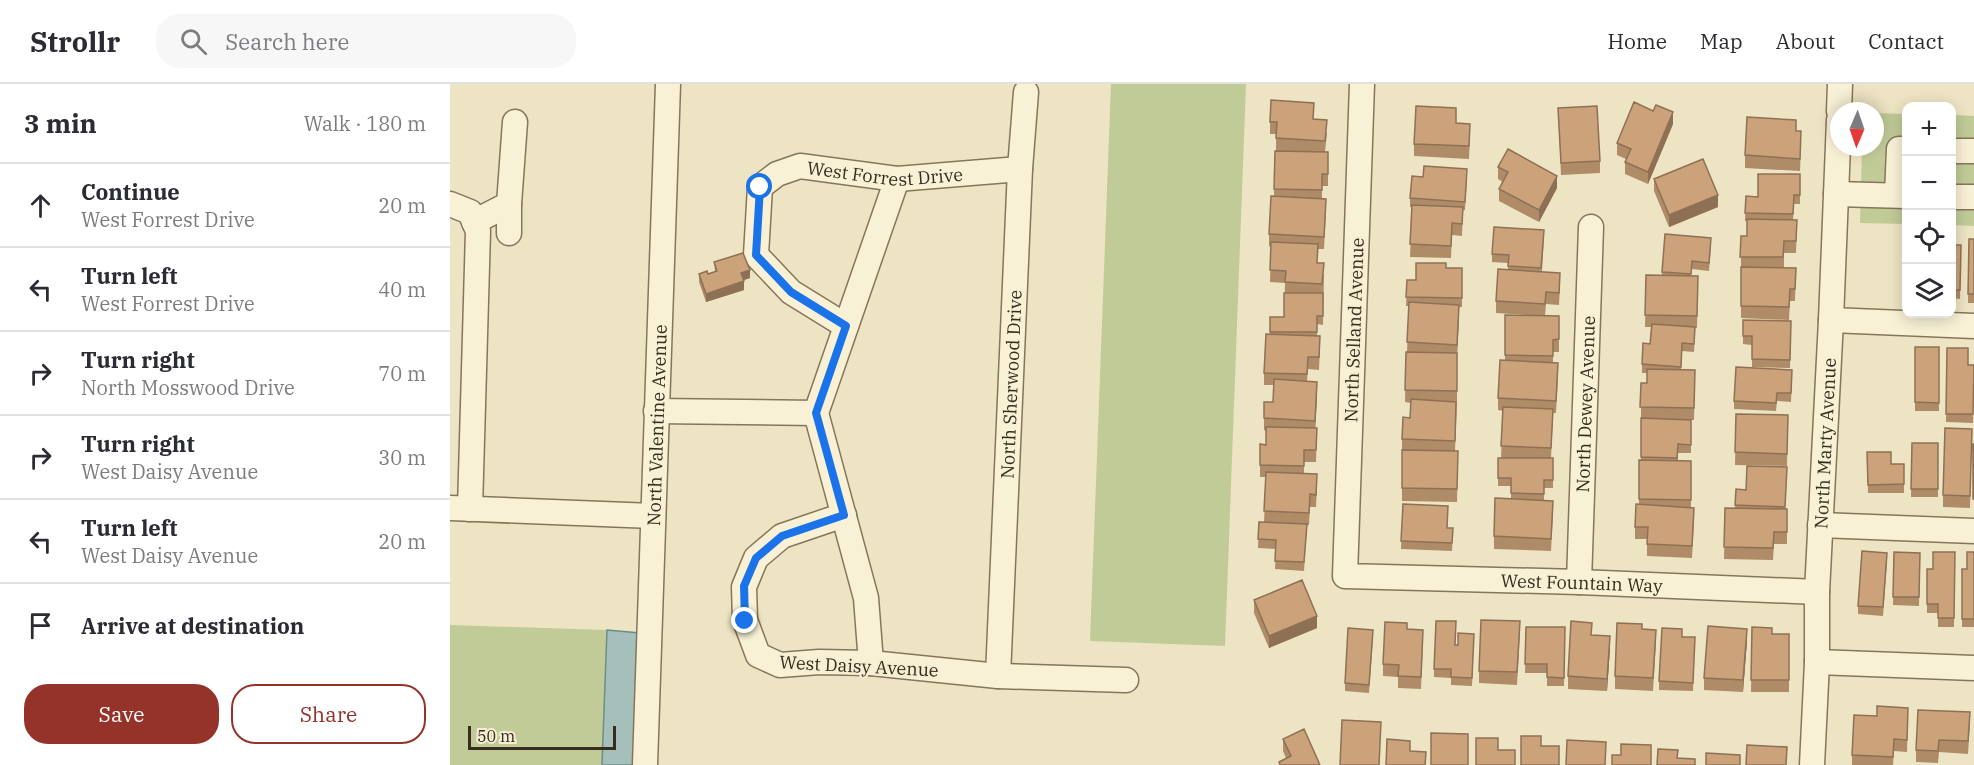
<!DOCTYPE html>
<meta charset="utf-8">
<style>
:root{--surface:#fff;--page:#f7f7f7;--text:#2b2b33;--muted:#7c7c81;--line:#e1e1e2;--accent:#95332b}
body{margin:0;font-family:"IBM Plex Serif",serif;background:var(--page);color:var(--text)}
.controls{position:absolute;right:18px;top:18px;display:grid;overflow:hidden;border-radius:12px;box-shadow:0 3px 15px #0003}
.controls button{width:54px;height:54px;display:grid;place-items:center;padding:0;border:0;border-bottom:2px solid var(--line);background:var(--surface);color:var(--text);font:30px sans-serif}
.compass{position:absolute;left:1380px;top:18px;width:54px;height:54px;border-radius:50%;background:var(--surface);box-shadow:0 3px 15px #0003;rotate:182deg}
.scale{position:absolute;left:18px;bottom:15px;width:148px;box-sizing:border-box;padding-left:6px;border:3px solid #372c1e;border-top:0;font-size:16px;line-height:21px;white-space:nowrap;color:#372c1e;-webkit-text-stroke:4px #f5eed2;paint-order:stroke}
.stop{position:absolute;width:18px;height:18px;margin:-14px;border:4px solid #1a73e8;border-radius:50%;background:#fff}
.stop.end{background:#1a73e8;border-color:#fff;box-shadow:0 2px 6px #0008}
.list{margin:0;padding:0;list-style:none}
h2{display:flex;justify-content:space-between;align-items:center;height:78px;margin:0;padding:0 24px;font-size:26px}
h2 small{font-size:20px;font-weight:400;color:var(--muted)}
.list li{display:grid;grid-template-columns:39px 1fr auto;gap:18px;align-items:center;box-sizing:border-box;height:84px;padding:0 24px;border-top:2px solid var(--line)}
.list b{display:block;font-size:22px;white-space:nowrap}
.list p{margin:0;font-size:20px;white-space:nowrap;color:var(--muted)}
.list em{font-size:20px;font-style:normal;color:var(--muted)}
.actions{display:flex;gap:12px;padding:18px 24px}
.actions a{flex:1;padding:14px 0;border:2px solid var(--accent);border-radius:24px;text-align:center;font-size:21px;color:var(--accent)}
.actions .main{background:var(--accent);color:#fff}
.icon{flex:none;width:33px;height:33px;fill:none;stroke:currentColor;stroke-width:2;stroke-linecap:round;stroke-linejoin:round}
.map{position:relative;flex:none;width:1524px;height:681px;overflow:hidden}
header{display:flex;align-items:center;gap:36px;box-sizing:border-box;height:84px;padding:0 30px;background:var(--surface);border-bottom:2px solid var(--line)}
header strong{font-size:28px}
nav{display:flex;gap:33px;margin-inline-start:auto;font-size:21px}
.search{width:420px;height:54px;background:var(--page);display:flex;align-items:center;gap:15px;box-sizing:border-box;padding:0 21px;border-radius:24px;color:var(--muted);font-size:22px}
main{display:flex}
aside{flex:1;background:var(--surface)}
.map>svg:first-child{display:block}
.green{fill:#c1cb97}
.water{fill:#a5c0ba;stroke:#6c8e88;stroke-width:1.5}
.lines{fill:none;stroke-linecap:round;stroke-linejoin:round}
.minor-casing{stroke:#87755a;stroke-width:27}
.minor{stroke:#f8f1d6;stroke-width:24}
.wall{fill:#af8b68}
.shaded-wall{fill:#8e7155}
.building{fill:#cba279;stroke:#8e7155;stroke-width:1.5}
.route{stroke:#1a73e8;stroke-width:8}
.labels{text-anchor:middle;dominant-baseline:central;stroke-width:4.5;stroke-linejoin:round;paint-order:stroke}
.street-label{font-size:18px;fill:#372c1e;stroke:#f5eed2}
</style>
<header>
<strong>Strollr</strong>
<div class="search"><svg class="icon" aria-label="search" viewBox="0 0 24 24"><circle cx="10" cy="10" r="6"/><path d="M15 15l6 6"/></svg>Search here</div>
<nav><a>Home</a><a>Map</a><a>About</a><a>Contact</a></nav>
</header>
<main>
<aside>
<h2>3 min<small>Walk · 180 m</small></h2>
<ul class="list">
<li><svg class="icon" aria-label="ahead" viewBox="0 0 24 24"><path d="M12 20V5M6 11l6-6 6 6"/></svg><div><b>Continue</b><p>West Forrest Drive</p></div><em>20 m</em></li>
<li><svg class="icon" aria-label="left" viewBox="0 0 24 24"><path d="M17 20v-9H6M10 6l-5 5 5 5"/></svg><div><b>Turn left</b><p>West Forrest Drive</p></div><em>40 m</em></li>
<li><svg class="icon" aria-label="right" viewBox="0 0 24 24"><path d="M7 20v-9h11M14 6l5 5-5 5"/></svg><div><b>Turn right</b><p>North Mosswood Drive</p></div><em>70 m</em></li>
<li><svg class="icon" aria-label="right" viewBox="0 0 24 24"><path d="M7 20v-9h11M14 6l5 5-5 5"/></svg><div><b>Turn right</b><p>West Daisy Avenue</p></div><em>30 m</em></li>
<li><svg class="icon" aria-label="left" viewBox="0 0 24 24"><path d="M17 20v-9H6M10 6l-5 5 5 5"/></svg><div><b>Turn left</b><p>West Daisy Avenue</p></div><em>20 m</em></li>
<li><svg class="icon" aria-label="arrive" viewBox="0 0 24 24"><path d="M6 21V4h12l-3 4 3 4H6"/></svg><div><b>Arrive at destination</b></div></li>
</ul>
<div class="actions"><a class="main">Save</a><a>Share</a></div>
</aside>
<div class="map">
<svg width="1524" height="681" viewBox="0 0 1524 681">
<rect width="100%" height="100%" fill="#ede4c3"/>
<path class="green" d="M661,0H796L775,562L640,557Z
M1425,29L1456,30V140L1410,139L1412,63H1425Z
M1502,31L1524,32V142L1502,141Z
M0,541L157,546L152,681H0Z"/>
<path class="water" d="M157,546L190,549L185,681H152Z"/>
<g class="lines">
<defs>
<g id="minor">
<path id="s1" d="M912,0L895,492L1129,498L1367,508"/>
<path d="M1389,27L1390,0"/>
<path d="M1502,67H1524"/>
<path d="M1386,110L1456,112"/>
<path d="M1447,111L1449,65H1456"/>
<path d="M1502,113H1524"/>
<path d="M0,120L20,128L28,147L20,425"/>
<path d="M24,138L59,120L65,38"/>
<path d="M59,149V120"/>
<path d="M1381,236L1524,242"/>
<path id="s2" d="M396,242L341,208L306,171L310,103L327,90L350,82L447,95L570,85"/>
<path d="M206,327L366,329"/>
<path d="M0,424L203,432"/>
<path d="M394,431L332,452L306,474L294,503L295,536L308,571L330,581L369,578L421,579L548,592L676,596"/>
<path d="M1370,441L1524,447"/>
<path id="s3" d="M1129,498L1141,143"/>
<path d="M1367,578L1524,584"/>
<path d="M421,579L416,514L366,329L447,95"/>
<path id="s4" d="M548,592L570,85L576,8"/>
<path id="s5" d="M195,681L218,0"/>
<path id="s6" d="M1362,681L1367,578V508L1381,236L1389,36"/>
</g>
</defs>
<use href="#minor" class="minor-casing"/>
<use href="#minor" class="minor"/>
</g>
<path class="wall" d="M1108,24L1150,77V89L1111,91Z
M864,35L877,49L875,68L878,80V102H872V115L876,127L874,165H868L867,179L874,191L873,241L867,240V252L870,264L869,286L858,285L857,297L867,310L865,344H867L866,378H854V390L867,403L866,423H860L859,441H857L854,487L825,485L826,465L808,464L809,438H814L816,393H810V381L816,361V347L814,346V334L823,318L824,301H814V289L820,250V233H834L835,199L820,198L821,163L819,162V150L824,112L825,67H826V50H820V38Z
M1006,39L1020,52L1019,75L964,72V60Z
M1223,40L1198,100L1175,90V78L1176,75L1167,71V59Z
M1346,47L1351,60L1350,87L1295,84V71Z
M1048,83L1107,104L1089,138L1049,117V105L1053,98L1048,95Z
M1350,90V120H1344L1343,136H1347L1346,169H1334V184H1346L1345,217H1340L1339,236L1291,234V152H1297V137H1295L1296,112L1308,113Z
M1017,94L1015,126H1013L1012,152L1002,151L1001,174L960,173L962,123H960V114Z
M1204,95L1268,123L1219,143L1204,107Z
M1215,150L1261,162L1259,187L1242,185L1241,192H1248L1247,244H1245L1244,268L1232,267L1231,286H1245L1244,336H1241V369H1228V377H1241V423L1244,436L1242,474L1197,472V455H1185V443L1189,420V376H1191V299H1197V289H1192V280L1200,260L1201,243H1195L1196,191H1212Z
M1094,154L1092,187L1110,201L1109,221L1096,220L1095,232H1109V268H1103V279L1108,292L1106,329H1103L1101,374H1103V404H1094V417L1103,429L1101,467L1044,465V452L1061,415V402H1048V374H1051L1053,327L1048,326V314L1055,277V231L1090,232L1046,229V217L1058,185V179L1042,178V170Z
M1519,155H1524V219H1518Z
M1502,161H1511L1510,215L1502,214Z
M264,178L300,194L294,196V206L256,218L249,198V190H258L265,188Z
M996,184H1012V223H1009L1007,269V319L1005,367H1008L1007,418L952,417V355L960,334L961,319L955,318L956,268H957L959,222H956L957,196H966Z
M1293,236L1341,237L1340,284L1302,283V261L1293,260Z
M1465,263H1489V327H1465Z
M1497,264L1518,281H1524L1523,339L1496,338Z
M1342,295L1341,318L1327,317L1326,327L1284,325V317Z
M1286,330L1338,331L1337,382L1285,381Z
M1522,345L1520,424L1493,423V411Z
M1462,359H1488V413H1461Z
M1417,368L1441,380H1454V409H1418Z
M1337,383L1335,425H1337V460H1324L1323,476L1274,475L1275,424L1285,425L1286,405L1296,406Z
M953,420L998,444H1003L1002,467L951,465Z
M1444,468L1470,469L1469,522L1443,521Z
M1505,468L1504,543H1488V529H1477V485H1483Z
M1524,468V543H1512V485H1517Z
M1437,477L1433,532L1408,530V522Z
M804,516L867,544L819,564L804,529Z
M1076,543H1115L1114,602H1097V589H1075Z
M1302,543L1322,550H1339V608H1301Z
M957,545L973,558L971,605L948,604V593L933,592V580Z
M1192,545L1206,558L1203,607L1165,605V592Z
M1070,549L1067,601L1029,599V587Z
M1024,550L1022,602L1001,601V594L984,593V585L1006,561H1008Z
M1142,551L1160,564L1157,607L1118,605V592Z
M1232,553H1245L1243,607L1209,606V597Z
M923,554L919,609L895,607V599Z
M1297,557L1293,608L1254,606V594Z
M1458,636L1457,668L1444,667L1443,681H1402V671Z
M1520,640L1518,670L1489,668L1488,679L1466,678V666Z
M833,655L870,681H829V678L836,674L833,667Z"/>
<path class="shaded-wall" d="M1223,28V40L1198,100V88Z
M1107,92V104L1089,138V126Z
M1268,111V123L1219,143V131Z
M300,186V194L291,197V189Z
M294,197V206L256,218V210Z
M1009,221V233L1007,273V261Z
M867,298V310L865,350V337Z
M867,532V544L819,564V552Z
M1297,545V557L1293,608V596Z
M1160,552V564L1157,607V595Z"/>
<path class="building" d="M821,16L864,19L863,35L877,36L875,57L826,54L827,38H820Z
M1184,18L1203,27L1206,21L1223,28L1198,88L1175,78L1181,65L1167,59Z
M966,22L1006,24V39L1020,40L1019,62L964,60Z
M1147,22L1150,77L1111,79L1108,24Z
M1297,33L1346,36V47H1351L1350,75L1295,71Z
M1058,65L1107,92L1089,126L1049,105L1058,88L1048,83Z
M825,67L878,68V90H872V106L824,105Z
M1253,75L1268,111L1219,131L1204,95Z
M974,82L1017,85L1015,118L960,114L962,92L973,93Z
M1308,90H1350V111H1344L1343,130L1295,129L1296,112L1308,113Z
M821,112L876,115L874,153L819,150Z
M962,121L1013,123L1012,140L1002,139L1001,162L960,160Z
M1297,135L1347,136L1346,157H1334L1333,173H1290L1291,152H1297Z
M1044,143L1094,146L1091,184L1058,182L1059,171L1042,170Z
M1215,150L1261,154L1259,179L1242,177L1241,190L1212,188Z
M1519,155H1524V210H1518Z
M821,158L868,160L867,179H874L872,200L835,198L836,187L820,186Z
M1502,161H1511L1510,206H1502Z
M293,169L300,186L291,189L294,197L256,210L249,190L257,187L258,190L267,187L264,178Z
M966,179H996V184H1012V214L956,213L957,196H966Z
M1291,183L1346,184L1345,205H1340L1339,223L1291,222Z
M1048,185L1110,189L1109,209L1096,208L1095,220L1046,217Z
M1196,191L1248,192L1247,232L1195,231Z
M834,209H873V232H867V248H820V233H834Z
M959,218L1009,221L1007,261L957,258Z
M1055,231L1109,232V255L1103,256V272L1055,271Z
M1293,236L1341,237L1340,276L1302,275V252H1293Z
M1202,240L1245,243L1244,260L1232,259L1231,283L1192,280L1193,259L1200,260Z
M816,250L870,252L869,273H858L857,290L814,289Z
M1465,263H1489V319L1465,318Z
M1497,264H1518V281H1524L1523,330H1496Z
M956,268L1007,269V307L955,306Z
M1050,276L1108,279L1106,317L1048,314Z
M1286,283L1342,286L1341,309H1327L1326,319L1284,317Z
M1197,285L1245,286L1244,324L1190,323L1191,299H1197Z
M824,295L867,298L865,337L814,334V318H823Z
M961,315L1006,318L1005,357L952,355L953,333L960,334Z
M1053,323L1103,325L1101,364L1051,362Z
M1286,330L1338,331L1337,370L1285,368Z
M1191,334L1241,336V361L1228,360L1227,374L1191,373Z
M816,343L867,344L866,366H854V382L810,381V360L816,361Z
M1495,344L1522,345L1520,412L1493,411Z
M1462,359H1488V405H1461Z
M1523,360H1524V415H1523Z
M952,366L1008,367L1007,405L952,404Z
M1417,368H1441V380H1454V400L1418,401Z
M1048,374H1103V396H1094V410L1061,409V394H1048Z
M1189,376L1241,377V416L1189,415Z
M1297,382L1337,383L1335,423L1285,421L1286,405L1296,406Z
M816,388L867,390L866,411L860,410L859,429L814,427Z
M1045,414L1103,417L1101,455L1044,452Z
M953,420L998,422L997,444H1003L1002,459L951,457Z
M1186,420L1244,424L1242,462L1197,460L1198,443H1185Z
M1275,424L1337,425V448H1324L1323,464L1274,463Z
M809,438L857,440L854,478L825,477L826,456L808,455Z
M1412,467L1437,469L1433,523L1408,522Z
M1444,468L1470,469L1469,513H1443Z
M1483,468H1505L1504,534H1488V520H1477V485H1483Z
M1517,468H1524V535H1512V485H1517Z
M852,496L867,532L819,552L804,516Z
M1031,536L1070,537L1067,588L1029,587Z
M986,537H1006L1005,561H1008V549L1024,550L1022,594L1001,593V585H984Z
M1121,537L1142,539L1141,551L1160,552L1157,595L1118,592Z
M935,538L957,539V545L973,546L971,593L948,592L949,581L933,580Z
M1167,539L1192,540V545L1206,546L1203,594L1165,592Z
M1258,542L1297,545L1293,596L1254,594Z
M1076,543H1115L1114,594L1097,593V580H1075Z
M1302,543L1322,544V550H1339V596H1301Z
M898,544L923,546L919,601L895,599Z
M1212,544L1232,545V553H1245L1243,599L1209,597Z
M1427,622L1458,624L1457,656L1444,655L1443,673L1402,671L1404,631L1427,632Z
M1468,626L1520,628L1518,657L1489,656L1488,667L1466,666Z
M892,636L931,638L929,681H890Z
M854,645L870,681H830L829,678L841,672L833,655Z
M981,649L1018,650V681H981Z
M1071,652H1091V662H1109V681H1071Z
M1026,654H1048V666H1065V681H1026Z
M937,655L960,657V667L976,668L975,681H936Z
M1117,656L1156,658L1155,681H1116Z
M1171,660L1201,661V681H1162V671H1171Z
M1297,661L1337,663L1336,681H1296Z
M1208,665L1228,666L1227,674L1245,675V681H1207Z
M1256,669L1290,671V681H1256Z"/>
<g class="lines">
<path class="route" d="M295,537L294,502L306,474L332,452L394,431L366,329L396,242L341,208L306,171L310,103"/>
</g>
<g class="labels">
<g class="street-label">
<text stroke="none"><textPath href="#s2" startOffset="315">West Forrest Drive</textPath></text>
<text transform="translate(904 246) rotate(-88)">North Selland Avenue</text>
<text stroke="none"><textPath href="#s4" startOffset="292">North Sherwood Drive</textPath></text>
<text stroke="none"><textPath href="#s3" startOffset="178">North Dewey Avenue</textPath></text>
<text stroke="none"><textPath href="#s5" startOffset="340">North Valentine Avenue</textPath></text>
<text stroke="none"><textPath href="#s6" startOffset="322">North Marty Avenue</textPath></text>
<text stroke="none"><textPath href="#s1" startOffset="729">West Fountain Way</textPath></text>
<text transform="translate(409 582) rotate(3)">West Daisy Avenue</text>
</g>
</g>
</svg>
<div class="controls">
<button>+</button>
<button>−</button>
<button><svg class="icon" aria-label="locate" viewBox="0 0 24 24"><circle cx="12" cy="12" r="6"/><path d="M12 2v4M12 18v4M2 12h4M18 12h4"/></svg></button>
<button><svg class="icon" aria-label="layers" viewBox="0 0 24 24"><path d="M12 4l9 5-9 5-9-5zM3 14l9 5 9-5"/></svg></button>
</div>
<svg class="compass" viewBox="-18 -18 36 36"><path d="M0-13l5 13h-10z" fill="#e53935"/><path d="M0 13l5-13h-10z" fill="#7c7c81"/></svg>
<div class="scale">50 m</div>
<div class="stop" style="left:310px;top:103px"></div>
<div class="stop end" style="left:295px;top:537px"></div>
</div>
</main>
